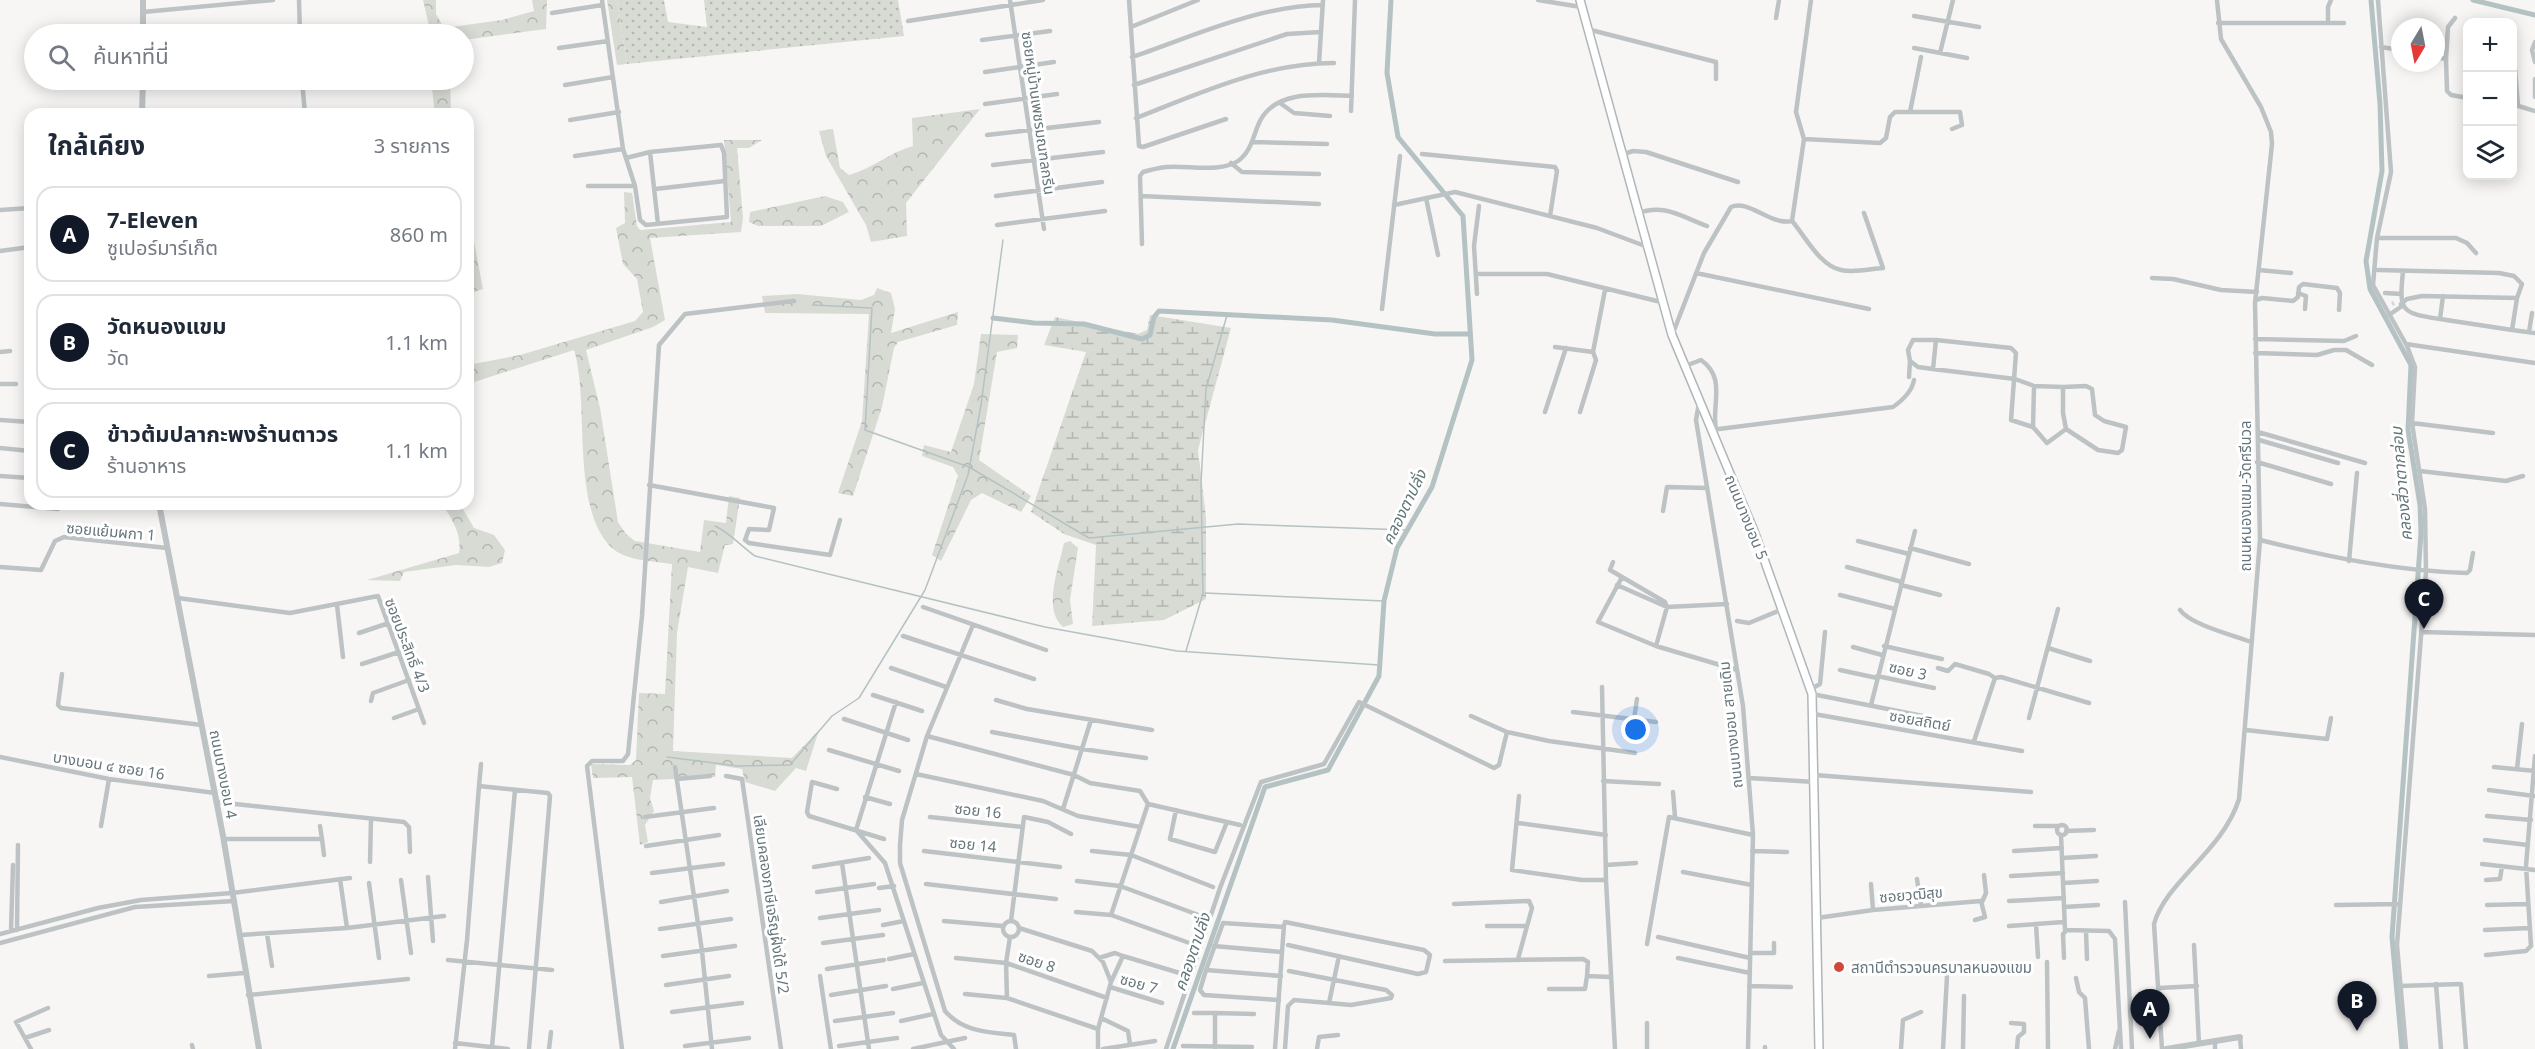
<!DOCTYPE html>
<html lang="th">
<meta charset="utf-8">
<style>
:root{--surface:#fff;--page:#f2f2f3;--text:#1f2937;--muted:#747a83;--line:#e0e1e3;--accent:#111827}
body{margin:0;font-family:"Noto Sans","Noto Sans Thai",sans-serif;background:var(--page);color:var(--text)}
.controls{position:absolute;right:18px;top:18px;display:grid;overflow:hidden;border-radius:12px;box-shadow:0 3px 15px #0003}
.controls button{width:54px;height:54px;display:grid;place-items:center;padding:0;border:0;border-bottom:2px solid var(--line);background:var(--surface);color:var(--text);font:30px sans-serif}
.compass{position:absolute;left:2391px;top:18px;width:54px;height:54px;border-radius:50%;background:var(--surface);box-shadow:0 3px 15px #0003;rotate:190deg}
.you{position:absolute;left:1636px;top:730px;width:21px;height:21px;margin:-15px;border:4px solid #fff;border-radius:50%;background:#1a73e8;box-shadow:0 0 0 9px #1a73e833}
.badge{display:grid;place-items:center;width:39px;height:39px;border-radius:50%;background:var(--accent);color:#fff;font-size:20px;font-weight:700}
.pin{position:absolute;translate:-50% -50px;filter:drop-shadow(0 2px 3px #0008)}
.pin::after{content:'';position:absolute;top:32px;width:21px;height:18px;background:inherit;clip-path:polygon(0 0,100% 0,50% 100%)}
.list{margin:0;padding:0;list-style:none}
h2{display:flex;justify-content:space-between;align-items:center;height:78px;margin:0;padding:0 24px;font-size:26px}
h2 small{font-size:20px;font-weight:400;color:var(--muted)}
.list li{display:grid;grid-template-columns:39px 1fr auto;gap:18px;align-items:center;box-sizing:border-box;height:96px;margin:0 12px 12px;padding:0 12px;border:2px solid var(--line);border-radius:18px}
.list b{display:block;font-size:22px;white-space:nowrap}
.list p{margin:0;font-size:20px;white-space:nowrap;color:var(--muted)}
.list em{font-size:20px;font-style:normal;color:var(--muted)}
.icon{flex:none;width:33px;height:33px;fill:none;stroke:currentColor;stroke-width:2;stroke-linecap:round;stroke-linejoin:round}
.map{position:relative;flex:none;width:2535px;height:1049px;overflow:hidden}
.search{position:absolute;background:var(--surface);box-shadow:0 3px 15px #0003;left:24px;top:24px;width:450px;height:66px;display:flex;align-items:center;gap:15px;box-sizing:border-box;padding:0 21px;border-radius:33px;color:var(--muted);font-size:22px}
.panel{position:absolute;background:var(--surface);box-shadow:0 3px 15px #0003;left:24px;top:108px;width:450px;height:402px;border-radius:18px}
.map>svg:first-child{display:block}
.grass{fill:url(#grass-dots)}
.forest{fill:url(#forest-crowns)}
.wetland{fill:url(#wetland-marsh)}
.lines{fill:none;stroke-linecap:round;stroke-linejoin:round}
.stream{stroke:#b5c2c4;stroke-width:1.5}
.canal{stroke:#b5c2c4;stroke-width:5}
.minor-tunnel{stroke:#d3d6d6;stroke-width:4.5;stroke-dasharray:4.5 2;stroke-linecap:butt}
.secondary-casing{stroke:#afb6b9;stroke-width:10}
.minor{stroke:#bdc2c4;stroke-width:4.5}
.tertiary{stroke:#bdc2c4;stroke-width:6}
.secondary{stroke:#fff;stroke-width:7}
.poi-dot{fill:#cf473d;stroke:#fff;stroke-width:2}
.labels{text-anchor:middle;dominant-baseline:central;stroke-width:6;stroke-linejoin:round;paint-order:stroke}
.street-label{font-size:15px;fill:#66767c;stroke:#fff}
.poi-label{font-size:15px;fill:#66767c;stroke:#fff;text-anchor:start}
.water-label{font-size:16px;font-style:italic;fill:#607577;stroke:#fff}
</style>
<div class="map">
<svg width="2535" height="1049" viewBox="0 0 2535 1049">
<defs>
<pattern id="grass-dots" width="8" height="8" patternUnits="userSpaceOnUse" patternTransform="scale(1.5)"><rect width="8" height="8" fill="#d8dbd4"/><path d="M2 2h.1M6 6h.1" fill="none" stroke="#b3b6b1" stroke-width="1.8" stroke-linecap="round"/></pattern>
<pattern id="forest-crowns" width="20" height="18" patternUnits="userSpaceOnUse" patternTransform="scale(1.5)"><rect width="20" height="18" fill="#d8dbd4"/><path d="M2 6a3 3 0 1 1 6 0M12 15a3 3 0 1 1 6 0" fill="none" stroke="#b3b6b1"/></pattern>
<pattern id="wetland-marsh" width="20" height="14" patternUnits="userSpaceOnUse" patternTransform="scale(1.5)"><rect width="20" height="14" fill="#d8dbd4"/><path d="M1 5h8M5 5V1M11 12h8M15 12V8" fill="none" stroke="#b3b6b1"/></pattern>
</defs>
<rect width="100%" height="100%" fill="#f7f6f4"/>
<path class="grass" d="M617,0H664L668,22L707,27L704,0H898L904,36L627,64Z"/>
<path class="forest" d="M423,0H436V14L444,28L502,20L534,11L532,0H547L546,29L464,40V34H431Z
M607,0H617L627,64L617,65Z
M431,80H450L451,114H435Z
M980,109L906,203L907,236L871,242L866,225L826,156L819,131L833,129L840,168L849,175C874,168 888,153 913,146L912,118Z
M724,140H762L749,148H737L743,218L741,232L650,238L665,320L653,327L586,350L600,408L618,522L626,534L635,541L700,552L704,520L726,523L729,496L740,498L733,544L725,545L718,573L688,567L677,633L673,751L792,758L819,730L806,771L796,768L775,791L745,782L742,769L716,765L715,777L653,780L650,798L654,811L645,825L648,842L640,845L632,777L593,778L591,764L630,765L636,760L639,693L665,694L672,564C653,561 625,561 611,547C570,507 590,400 574,350L468,384V365L520,355L635,321L643,312L637,279L623,264L616,228L625,223L624,192L632,193L637,226L640,230L731,222Z
M825,196L843,202L849,212L821,226H758L749,222L750,212Z
M468,210L483,289L468,294Z
M877,288L891,293L895,309L891,333L958,312L957,325L898,342L894,348L882,407L853,496L838,493L862,421L869,314L765,313L762,296L797,294L861,300L874,295Z
M981,334L1018,335L1017,348L997,352L979,460L1031,496L1021,512L982,493L971,500L941,561L932,555L958,476L953,467L922,456L924,445L951,452L974,384Z
M442,504H460L474,528L494,535L505,550L502,563L489,567L456,565L404,572L400,581L367,580L459,553C462,534 452,519 442,504Z
M1070,541L1078,548L1070,600L1073,624L1063,627C1042,609 1059,567 1064,543Z"/>
<path class="wetland" d="M1150,315L1231,328L1198,450L1206,517V599L1164,620L1092,626L1096,545L1064,534L1031,512L1086,352L1044,345L1055,317L1138,334L1147,330Z"/>
<g class="lines">
<path class="stream" d="M814,305L872,308L865,430L969,467L1089,538L1238,524L1408,530
M715,526C730,533 741,546 755,556L1045,627L1177,651L1379,665
M1205,593L1384,601
M1186,651L1203,593L1201,483L1206,389L1227,315
M667,757L738,766L790,765L832,716L859,698L925,590L968,475L981,405L1003,240"/>
<path class="canal" d="M2371,0L2380,104L2382,171L2366,261L2370,289L2411,365L2408,430L2420,505L2421,533L2392,937L2402,1049
M2473,0L2535,15
M993,318L1034,323L1084,324L1142,339L1150,335L1154,317L1159,311L1332,320L1435,334H1470
M1173,1049L1265,787L1328,770L1379,676L1384,601L1397,548L1432,487L1472,360L1463,216L1398,137L1387,73L1391,0"/>
<path class="minor-tunnel" d="M2392,304L2394,303"/>
<defs>
<path id="secondary" d="M1580,0L1672,335L1754,531L1812,694L1819,1049"/>
</defs>
<use href="#secondary" class="secondary-casing"/>
<path class="minor" d="M299,0L300,34
M602,0L623,149L635,186
M1010,0L1044,229
M1129,0L1139,146L1143,147L1226,119
M1538,0L1581,7
M2378,0L2391,172L2377,238L2373,285L2407,346L2415,367L2412,423L2425,509L2426,572L2397,945L2406,1049
M143,12L273,0
M552,13L602,5
M1914,16L1979,27
M1776,18L1779,0
M908,21L1043,0
M2328,22V7L2331,0
M2218,23H2344
M1131,27L1198,0
M1587,29L1716,62V79
M982,40L1050,31
M2535,42L2532,50L2535,62
M2513,44L2518,106
M2381,47L2400,50
M559,48L608,41
M1914,48L1967,58
M1940,53L1953,0
M1132,57C1194,36 1257,6 1323,5
M2436,57L2446,59L2447,91L2451,95L2468,98
M2446,59L2448,27L2455,18
M1319,63L1323,0
M985,72L1054,62
M2535,79V97
M302,80L305,114
M565,85L613,77
M1134,85L1287,34L1321,32
M1280,103L1294,113L1330,116
M985,104L1057,94
M2512,104L2535,111
M1351,111L1355,0
M1910,112L1921,57
M1136,118C1200,93 1264,63 1334,63
M570,120L619,112
M987,135L1099,122
M1804,139L1880,143L1886,138L1890,117L1895,112H1960L1962,125L1952,129
M1252,142L1327,144
M650,152L658,224
M1422,154L1555,167L1557,171L1550,216
M1621,155L1633,151L1646,152L1738,182
M575,156L623,149
M1231,163L1242,172L1319,174
M993,165L1103,152
M588,186H635L640,220L646,225L727,217L724,153L721,145L650,152L626,158
M655,189L725,181
M996,196L1102,182
M1141,196L1319,204
M1426,198L1438,255
M1394,205L1455,192L1597,228L1645,246
M0,210L30,208
M1636,214C1664,203 1680,216 1707,226
M1792,221L1804,139L1796,112L1811,0
M1792,221C1805,236 1820,266 1841,270C1854,273 1870,269 1883,268L1864,213
M997,225L1105,211
M2377,238H2456L2467,243L2476,253
M1142,244L1140,176L1143,172C1150,170 1158,168 1166,167C1187,165 1220,173 1238,161C1252,151 1253,135 1260,121C1276,89 1322,95 1352,96
M0,251L30,247
M2259,270L2291,273
M2378,270L2499,273L2514,276L2522,284L2517,298L2422,296L2407,299L2401,304
M2403,271C2399,311 2400,313 2440,319
M1696,273L1869,309
M1477,274H1547L1661,302
M2152,278L2173,279L2221,290L2257,292
M2298,293L2306,296L2305,309
M2385,293L2401,294
M1477,294L1474,246L1479,206
M2443,296L2440,319L2512,330L2517,298
M2256,300L2262,298L2293,301L2298,297L2299,287L2303,284L2337,288L2340,293L2339,310
M1382,309L1400,156
M2389,315L2402,306
M2512,330L2535,333
M2529,332L2532,313
M1673,333L1704,253L1731,207C1749,199 1771,226 1792,221
M2255,339L2344,341L2356,336
M1936,340H1913L1908,350L1910,361L1918,367L1933,369L2015,379L2034,386L2063,387V413L2066,429L2098,450L2118,453L2122,450L2126,427L2104,421L2095,415L2092,389L2086,386L2063,387
M2406,344L2535,363
M1555,347L1593,352
M0,352L10,351
M2255,353L2317,355L2334,350H2346L2372,365
M1685,366L1701,360C1727,378 1711,405 1716,430
M1933,369L1936,340L2011,348L2016,353L2011,420L2033,427L2047,443L2066,429
M1909,377L1910,361
M0,384H16
M1699,403L1696,420L1743,706L1753,835L1748,1049
M1545,412L1566,348
M1580,412L1596,360L1593,352L1605,290
M0,420L30,422
M2412,423L2493,433
M2033,427L2034,386
M1711,430L1893,407C1903,400 1912,392 1914,380
M2258,432L2365,463
M2259,440L2338,463
M0,448L30,451
M2257,462L2331,484
M2420,471L2506,481L2523,476
M0,476L30,478
M649,485L774,508L769,530L749,529L745,540L749,543L830,555L840,520
M0,504L58,509
M1663,511L1667,487L1707,488
M2260,540C2329,557 2396,571 2467,573L2470,570L2473,553
M1858,541L1909,554
M1910,548L1969,564
M2349,561L2357,473
M1613,562L1610,570L1665,602L1667,607L1656,646
M0,567L41,570L55,541L64,537L167,548
M1847,567L1902,582
M1622,577L1598,622L1656,646L1737,670
M1617,585L1667,607L1727,604
M1901,585L1940,595
M1840,595L1895,609
M178,598L290,613L378,596L424,723
M337,605L343,657
M923,607L1046,650
M2180,610C2191,625 2233,635 2251,642
M1737,621L1749,623L1783,609
M973,625L927,736L902,820L900,845V863L945,1011C963,1032 988,1032 1014,1035L1016,1049
M2421,632L2535,635
M359,633L389,623
M903,636L1034,679
M1884,646L1942,659
M1853,647L1882,655
M2048,648L2090,661
M362,664L399,652
M891,668L946,687
M1938,668L1948,671L1955,664L1989,674L1995,678L2001,677L2089,703
M1840,670L1877,678
M62,674L58,705L61,708L202,725
M1877,676L1934,688
M1602,687L1606,880L1615,1049
M1811,689L1820,684L1825,632
M1812,694L1923,716
M873,695L922,711
M996,700L1027,709L1152,730
M371,701L373,693L409,680
M896,702L856,830L885,863L941,1035L954,1049
M1871,705L1915,531
M1573,712L1656,722
M1814,714L2022,751
M1471,716L1507,732L1549,741L1635,753
M394,718L419,709
M2029,718L2058,609
M844,719L908,740
M1634,719L1637,699
M2246,730L2327,739L2331,718
M992,732L1082,749L1146,758
M927,736L1074,775L1090,783L1140,791L1148,804L1111,915
M1974,741L1995,678
M829,750L899,771
M0,757L109,779L215,793
M481,764L479,786L548,793L550,796L529,1049
M675,767L702,951L712,1049
M2494,767L2535,771
M2517,769L2522,724
M916,774L1043,801L1078,816L1140,827
M1815,775L2031,792
M726,776L742,779L781,1049
M1749,778L1815,782
M677,779L710,776
M1603,781L1659,784
M837,789L812,782L807,812L809,816L884,839
M2489,790L2534,796
M1673,792L1675,817
M1519,796L1512,870L1582,880H1606
M865,797L890,804
M216,802L404,822L409,827L410,852
M1148,804L1240,825
M1063,809L1091,720
M1176,810L1170,839L1215,852L1227,822
M2487,816L2531,820
M645,817L714,808
M930,817L1023,827
M1518,823L1606,835
M2057 830a5 5 0 1 1 10 0a5 5 0 1 1-10 0Z
M101,826L109,779
M320,826L322,839
M2035,826H2059
M2066,831L2094,830
M2061,835L2065,930L2109,931L2115,939L2121,1049
M224,839H322L324,855
M2485,840L2528,845
M646,846L719,835
M924,851L1060,867
M1092,851L1131,855L1213,887
M1752,851L1787,852
M2014,851L2062,848
M2062,858L2096,856
M370,862L371,819
M842,863L869,1049
M2482,864L2535,870
M1606,865L1636,863
M814,867L869,858
M1683,872L1752,885
M652,873L723,864
M2011,876L2063,873
M428,877L433,941
M340,879L347,928
M1917,879L1921,906
M401,880L411,953
M2486,880L2500,879L2502,866
M1077,881L1120,886L1204,917
M369,883L379,958
M2063,883L2097,881
M926,884L1056,899
M1871,884L1873,910
M879,888L894,886
M817,892L874,884
M2009,901L2064,898
M661,902L727,891
M1982,902L1986,893L1984,875
M2125,902L2132,1049
M1454,904L1529,901L1532,908L1518,959
M2336,905L2400,904
M2487,905L2528,904
M2064,907L2098,905
M1076,912L1111,915L1195,945
M820,918L879,910
M1817,918L1873,910L1981,901L1985,917L1975,920
M1003 929a8 8 0 1 1 16 0a8 8 0 1 1-16 0Z
M944,921L1003,926
M1011,921L1024,817L1048,822L1071,834
M1285,922L1424,950L1430,955L1426,972L1418,974L1288,945
M2036,924L2038,957
M883,925L904,921
M1487,926H1527
M2009,926L2064,922
M1019,928L1092,951L1103,962L1111,982L1098,1029V1049
M660,929L731,919
M17,930L18,845
M2485,930L2530,928
M11,931L13,865
M2086,931L2087,959
M0,934L98,908L141,900L232,893L350,878
M267,934L272,966
M240,935L347,928L444,916
M1658,937L1750,958
M0,943L135,907L234,901
M823,943L883,935
M1647,944L1669,817L1753,835
M2194,945L2199,1044
M1214,946L1282,952
M1750,953H1774V943
M2486,955L2526,951L2531,946L2526,866L2535,756
M663,956L735,946
M956,958L1006,963L1107,998
M1099,958L1115,953L1123,956
M1678,958L1750,973
M2064,958L2063,934L2066,931
M889,959L914,954
M448,960L552,970
M1445,961L1583,959L1588,962L1587,976L1610,977
M2047,962L2048,1049
M827,969L884,960
M1206,970L1200,990L1204,995L1279,1000
M1289,971L1386,990L1392,995L1391,998L1351,1005L1329,1003
M209,976L244,973
M820,976L831,1049
M1281,976L1206,970L1223,923L1284,927
M2076,978L2079,992L2085,998L2089,1049
M1111,982L1123,956L1183,974
M2436,984L2441,1049
M666,985L729,976
M1749,986L1791,987
M2400,986L2461,984L2466,1049
M1110,987L1162,1003
M2159,988L2197,986
M893,989L923,983
M1549,989H1585L1587,976
M965,994L1007,998L1098,1029
M248,995L408,979
M831,995L886,986
M1007,998L1006,963L1010,937
M672,1012L742,1003
M1194,1013H1215
M1101,1018L1128,1031L1130,1044
M835,1021L893,1013
M901,1021L933,1014
M2011,1023L2024,1024V1032L2018,1037L2017,1049
M2240,1037L2241,1049
M25,1038L49,1030
M2215,1041V1049
M455,1043L508,1049
M192,1045L193,1049
M685,1046L749,1038
M839,1046L897,1038
M1183,1046L1252,1047
M492,1047L515,790
M31,1049L16,1022L48,1008
M455,1049L467,940L479,786
M549,1049L551,1032
M622,1049L587,766L592,761H623L628,754L642,616L659,345L685,314L794,301
M913,1049L965,1038
M1103,1049L1155,1041
M1166,1049L1220,888L1261,782L1324,764L1359,702L1494,768L1499,765L1507,732
M1215,1049V1013L1254,1014
M1275,1049L1284,925
M1285,1049L1288,1006L1294,1000L1329,1003L1339,956
M1317,1049L1319,1037L1338,1035
M1647,1049V1023
M1765,1049V1047
M1901,1049L1903,1020L1921,1012
M1943,1049L1947,976
M1963,1049L1964,996
M2115,1049L2119,1031
M2162,1049L2154,924C2166,881 2223,851 2239,799L2260,540L2255,303L2272,144L2271,132L2261,107L2221,39L2217,0"/>
<path class="tertiary" d="M143,0V34
M142,114L143,80
M159,504L223,836L259,1049
M2166,1049L2240,1037"/>
<use href="#secondary" class="secondary"/>
</g>
<circle class="poi-dot" cx="1839" cy="967" r="6"/>
<g class="labels">
<g class="street-label">
<text transform="translate(1039 113) rotate(82)">ซอยหมู่บ้านเพชรมณฑลกรีน</text>
<text transform="translate(2245 496) rotate(-90)">ถนนหนองแขม-วัดศรีนวล</text>
<text transform="translate(1747 517) rotate(68)">ถนนบางบอน 5</text>
<text transform="translate(111 531) rotate(5)">ซอยแย้มผกา 1</text>
<text transform="translate(408 645) rotate(69)">ซอยประสิทธิ์ 4/3</text>
<text transform="translate(1908 670) rotate(13)">ซอย 3</text>
<text transform="translate(1920 720) rotate(10)">ซอยสถิตย์</text>
<text transform="translate(1730 725) rotate(-96)">ถนนบางบอน สายเดิม</text>
<text transform="translate(109 765) rotate(9)">บางบอน ๔ ซอย 16</text>
<text transform="translate(224 774) rotate(79)">ถนนบางบอน 4</text>
<text transform="translate(978 810) rotate(6)">ซอย 16</text>
<text transform="translate(973 844) rotate(6)">ซอย 14</text>
<text transform="translate(1911 894) rotate(-5)">ซอยวุฒิสุข</text>
<text transform="translate(772 904) rotate(82)">เลียบคลองภาษีเจริญฝั่งใต้ 5/2</text>
<text transform="translate(1037 961) rotate(19)">ซอย 8</text>
<text transform="translate(1139 983) rotate(16)">ซอย 7</text>
</g>
<g class="poi-label">
<text x="1851" y="967">สถานีตำรวจนครบาลหนองแขม</text>
</g>
<g class="water-label">
<text transform="translate(2401 484) rotate(-95)">คลองสี่วาตากล่อม</text>
<text transform="translate(1404 507) rotate(-64)">คลองตาปลั่ง</text>
<text transform="translate(1192 952) rotate(-71)">คลองตาปลั่ง</text>
</g>
</g>
</svg>
<div class="controls">
<button>+</button>
<button>−</button>
<button><svg class="icon" aria-label="layers" viewBox="0 0 24 24"><path d="M12 4l9 5-9 5-9-5zM3 14l9 5 9-5"/></svg></button>
</div>
<svg class="compass" viewBox="-18 -18 36 36"><path d="M0-13l5 13h-10z" fill="#e53935"/><path d="M0 13l5-13h-10z" fill="#747a83"/></svg>
<div class="you"></div>
<div class="pin badge" style="left:2150px;top:1039px">A</div>
<div class="pin badge" style="left:2357px;top:1031px">B</div>
<div class="pin badge" style="left:2424px;top:629px">C</div>
<div class="search"><svg class="icon" aria-label="search" viewBox="0 0 24 24"><circle cx="10" cy="10" r="6"/><path d="M15 15l6 6"/></svg>ค้นหาที่นี่</div>
<section class="panel">
<h2>ใกล้เคียง<small>3 รายการ</small></h2>
<ul class="list">
<li><span class="badge">A</span><div><b>7-Eleven</b><p>ซูเปอร์มาร์เก็ต</p></div><em>860 m</em></li>
<li><span class="badge">B</span><div><b>วัดหนองแขม</b><p>วัด</p></div><em>1.1 km</em></li>
<li><span class="badge">C</span><div><b>ข้าวต้มปลากะพงร้านตาวร</b><p>ร้านอาหาร</p></div><em>1.1 km</em></li>
</ul>
</section>
</div>
